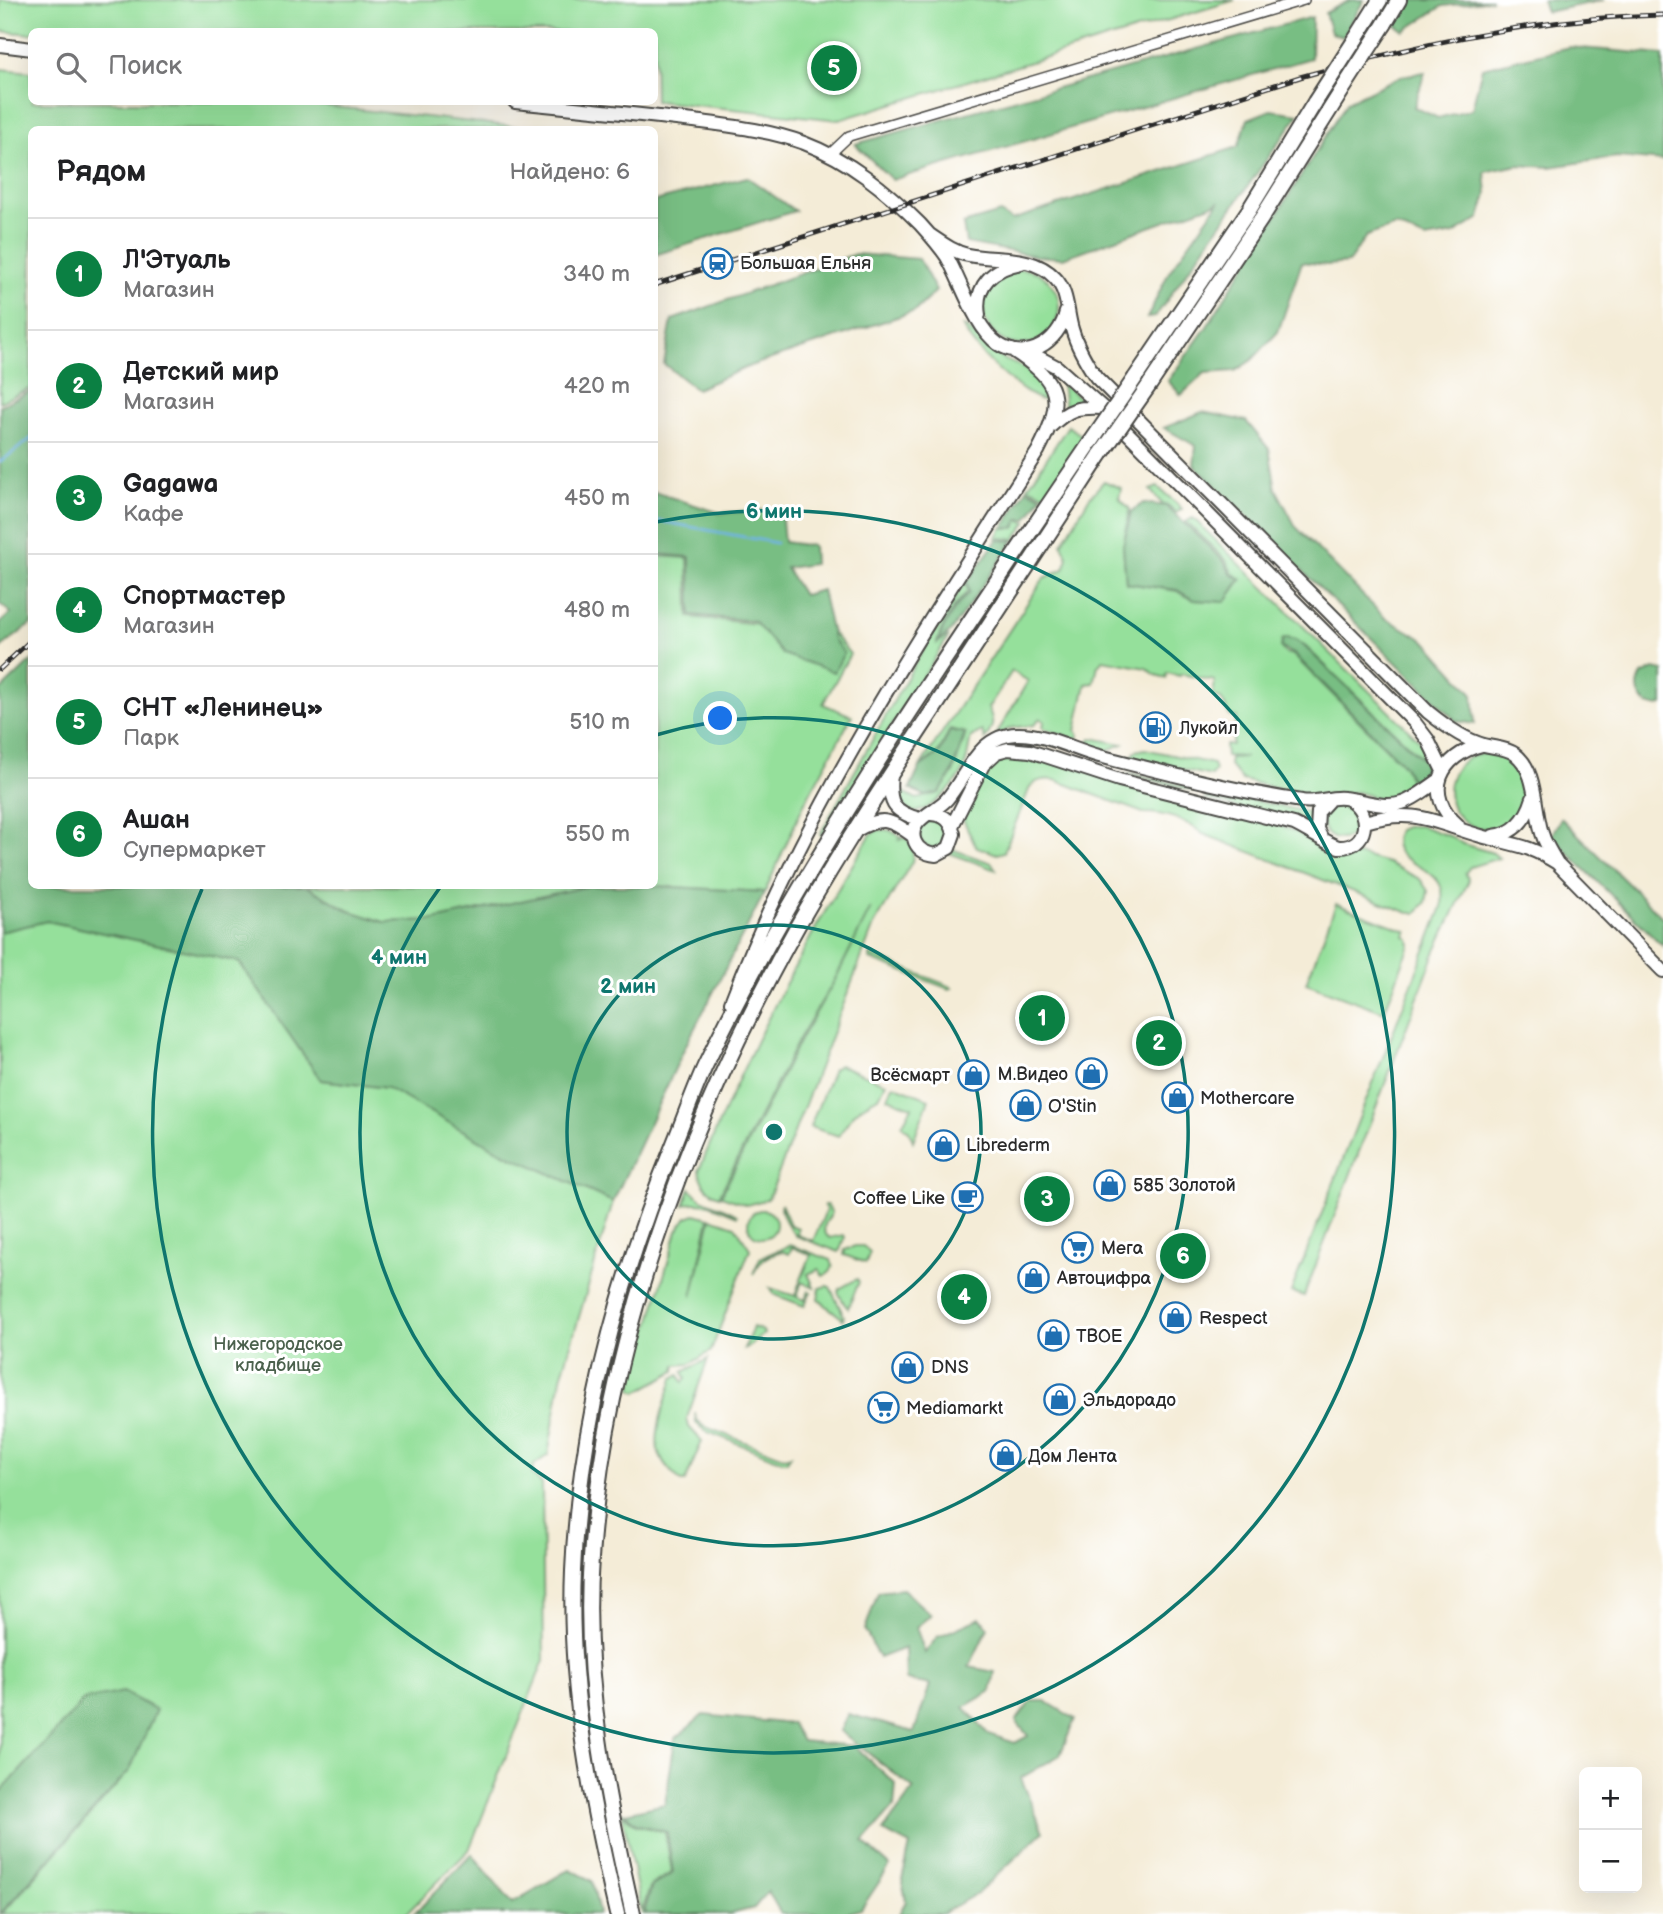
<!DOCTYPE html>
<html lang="ru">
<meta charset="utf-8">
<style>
:root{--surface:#fff;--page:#f2f2f2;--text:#202124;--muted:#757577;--line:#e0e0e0;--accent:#0b8043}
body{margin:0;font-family:"Balsamiq Sans",sans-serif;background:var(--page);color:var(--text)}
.controls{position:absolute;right:21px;bottom:21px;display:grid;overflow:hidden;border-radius:10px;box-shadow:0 7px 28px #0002}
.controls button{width:63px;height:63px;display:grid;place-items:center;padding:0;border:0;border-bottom:2px solid var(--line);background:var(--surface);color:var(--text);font:35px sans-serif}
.you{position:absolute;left:721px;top:719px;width:24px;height:24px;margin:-18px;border:5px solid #fff;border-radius:50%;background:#1a73e8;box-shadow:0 0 0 10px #1a73e833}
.badge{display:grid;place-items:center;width:46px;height:46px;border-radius:50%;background:var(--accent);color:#fff;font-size:23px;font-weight:700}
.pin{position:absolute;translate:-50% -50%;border:4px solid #fff;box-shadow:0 2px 7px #0006}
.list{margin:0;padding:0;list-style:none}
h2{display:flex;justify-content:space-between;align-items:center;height:91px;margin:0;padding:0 28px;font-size:30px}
h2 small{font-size:23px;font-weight:400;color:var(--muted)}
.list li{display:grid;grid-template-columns:46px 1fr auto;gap:21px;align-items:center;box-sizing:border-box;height:112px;padding:0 28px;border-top:2px solid var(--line)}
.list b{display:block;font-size:26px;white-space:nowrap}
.list p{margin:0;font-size:23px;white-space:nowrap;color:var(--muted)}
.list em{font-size:23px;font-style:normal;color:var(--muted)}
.icon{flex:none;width:38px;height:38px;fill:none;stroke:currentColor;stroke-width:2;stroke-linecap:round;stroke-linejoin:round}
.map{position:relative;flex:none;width:1663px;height:1914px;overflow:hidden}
.search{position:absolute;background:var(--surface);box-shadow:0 7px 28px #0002;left:28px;top:28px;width:630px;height:77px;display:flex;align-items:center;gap:18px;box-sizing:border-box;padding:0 24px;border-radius:10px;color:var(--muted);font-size:26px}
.panel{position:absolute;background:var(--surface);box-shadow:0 7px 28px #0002;left:28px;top:126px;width:630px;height:763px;border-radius:10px}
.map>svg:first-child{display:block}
.green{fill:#95e09b;stroke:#608663;stroke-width:2}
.forest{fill:#78be83;stroke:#527457;stroke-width:2}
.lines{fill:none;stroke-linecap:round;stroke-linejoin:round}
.stream{stroke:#71b3e6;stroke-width:2.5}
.minor-casing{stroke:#494845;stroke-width:12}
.secondary-casing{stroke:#494845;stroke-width:16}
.primary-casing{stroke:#494845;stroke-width:18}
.minor{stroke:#fff;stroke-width:9}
.secondary{stroke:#fff;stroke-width:12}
.primary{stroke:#fff;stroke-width:14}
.rail-casing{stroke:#2b2b2b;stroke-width:5}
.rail{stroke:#fff;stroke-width:2.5;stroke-dasharray:8;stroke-linecap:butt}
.primary-bridge-casing{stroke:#494845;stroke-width:18;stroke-linecap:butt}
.primary-bridge{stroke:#fff;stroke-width:14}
.ring{fill:none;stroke:#0f766e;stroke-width:3.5}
.labels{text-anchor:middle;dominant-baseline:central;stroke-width:6;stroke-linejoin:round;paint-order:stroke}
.poi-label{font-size:18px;fill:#2b2b2b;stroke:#fff;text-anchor:start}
.park-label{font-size:18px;fill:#4b614d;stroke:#fff}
.centre{fill:#0f766e;stroke:#fff;stroke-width:3.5}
.ring-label{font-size:21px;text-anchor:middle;font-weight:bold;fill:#0f766e;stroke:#fff;stroke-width:6;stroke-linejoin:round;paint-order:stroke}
</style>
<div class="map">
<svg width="1663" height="1914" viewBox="0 0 1663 1914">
<rect width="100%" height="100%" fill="#fff"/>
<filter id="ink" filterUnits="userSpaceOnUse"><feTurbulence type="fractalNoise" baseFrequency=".0143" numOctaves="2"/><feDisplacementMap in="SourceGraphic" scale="14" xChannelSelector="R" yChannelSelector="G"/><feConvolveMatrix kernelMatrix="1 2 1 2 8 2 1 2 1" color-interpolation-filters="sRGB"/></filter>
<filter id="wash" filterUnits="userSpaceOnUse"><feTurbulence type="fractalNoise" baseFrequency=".00686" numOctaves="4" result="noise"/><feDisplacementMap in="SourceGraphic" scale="28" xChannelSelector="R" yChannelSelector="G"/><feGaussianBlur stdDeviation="1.57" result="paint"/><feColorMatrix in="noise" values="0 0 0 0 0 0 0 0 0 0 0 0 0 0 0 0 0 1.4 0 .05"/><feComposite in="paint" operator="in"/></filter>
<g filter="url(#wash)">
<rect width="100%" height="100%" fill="#f4ecd7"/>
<path class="green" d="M0,0H1235L839,120L655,101L654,32H32L31,34L0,31Z
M0,69L31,72L32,102H289L535,129L32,130L31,388L0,402Z
M983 307a38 38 0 1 1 76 0a38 38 0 1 1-76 0Z
M963,326C976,333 984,347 997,355C1022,372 1035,361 1048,395L1045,400C1028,402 966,343 963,326Z
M1062,382L1085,403L1065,411Z
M1068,426L1084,437L1046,495L1028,487Z
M1104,481L1121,488L1119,498L1130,509L1123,546L1126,583L1177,591L1194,600L1225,602L1242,579L1232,573L1226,560L1186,522L1193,518L1421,742L1429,760L1426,758L1427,773L1423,782L1425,761L1304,645L1295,640L1286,638L1282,640L1281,648L1285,653L1293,655L1404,766L1414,789L1407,797L1384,800L1357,792L1312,797L1242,780L1229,765L1230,758L1246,757L1226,756L1225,745H1232L1237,717L1230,716L1222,700L1213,695L1215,681L1181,674L1180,676L1167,673L1166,678L1156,675L1146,668L1103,660L1098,665L1094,683L1086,684L1076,731L1079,735L1078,738L1074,739L1043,728L1044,721L1040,718L1034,725L1011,728L996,735L1028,681L1012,671L988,708C995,722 993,727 985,740L982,731L971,737C968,749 967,766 961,775C949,793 903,839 900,790L917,799L939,793L953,773L966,733L950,729L939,752L920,766L1044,578L1064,569L1068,558L1062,544L1089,498Z
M1158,487C1166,495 1176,502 1182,509L1176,513L1167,505H1163L1150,490Z
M1019,520L1027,522L1015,539L996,538L1002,528H1015Z
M655,556L688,558L689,617L831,631L850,654L823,704L852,716L803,806L765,892L654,886Z
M965,582L968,591C952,608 943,621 937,643L949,636L822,836L820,834L914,665Z
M1091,738L1123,744L1105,751L1087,744Z
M1145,749L1213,764L1215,771L1211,776L1131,758L1136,751Z
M1449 791a38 38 0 1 1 76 0a38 38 0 1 1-76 0Z
M1024,753L1266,820L1296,832L1330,851L1363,856L1388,863L1420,879L1428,891L1426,902L1416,913H1409L1203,834C1185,819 1166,813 1143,813L1055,780C1044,779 1038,779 1030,787L1004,852L997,854L977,847L974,843L963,819L969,796L997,754Z
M1132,773L1204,790L1201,793L1127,774Z
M1215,792L1316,814L1313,829L1205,799Z
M1322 821a18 18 0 1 1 36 0a18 18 0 1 1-36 0Z
M919 834a14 14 0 1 1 28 0a14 14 0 1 1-28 0Z
M1407,826H1421L1452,837L1463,844L1493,853L1499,858L1470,867L1465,873L1469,880L1436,950L1304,1296L1291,1292L1442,907C1442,902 1443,895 1442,890C1436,862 1382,864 1398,830Z
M878,830H889L902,837L900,839L905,838C914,844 914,851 912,862L874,925L772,1190L768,1199L747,1205L721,1196L801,1038L834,982L871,908L834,981L800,1037L719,1196C706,1191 701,1183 699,1170C747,1053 804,942 871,834Z
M954,850L992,863L996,870L949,853Z
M306,886H589L434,920L384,922L350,911Z
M1336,904L1407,931L1405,936L1409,939L1410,945L1384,1012L1306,983Z
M47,921L239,962L321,1080L387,1088L500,1151L613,1202L561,1378L548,1455L534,1465L532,1474L542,1484L544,1660L469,1850L406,1914H2L130,1770L84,1701L0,1793V932Z
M870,955L950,986L952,988L949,989L870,959Z
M839,1065L886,1083L879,1097C859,1105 850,1117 839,1136L810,1127L833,1069Z
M893,1085L929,1099L913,1141L909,1131L902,1125L912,1107L888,1098Z
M690,1188C702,1205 724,1205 738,1216C721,1210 702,1198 684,1205Z
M781,1204L790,1225L798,1228L797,1235L813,1241L826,1211L824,1205H827L832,1213C826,1222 819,1230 830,1238L843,1235L845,1237L839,1252L796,1236C789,1229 780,1214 781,1204Z
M748 1224a14 14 0 1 1 28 0a14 14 0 1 1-28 0Z
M695,1214L709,1218L692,1297L711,1218L735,1226L750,1249L711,1351L690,1364L676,1365L675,1371L637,1392L631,1389L677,1231L687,1217Z
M790,1245L831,1260L833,1266L830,1272L823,1276L819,1269L808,1274L814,1287L800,1282L811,1255L792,1247L789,1254L782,1251C763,1257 762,1259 753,1274L760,1258Z
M855,1246H863L870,1252L866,1263L844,1255L845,1250Z
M857,1279L859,1282L848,1308L845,1305L838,1292L839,1289Z
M799,1284H801L797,1297L805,1300L809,1291L811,1292L804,1306L773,1294L770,1288L795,1296Z
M827,1286L830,1287L844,1316L843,1319L818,1299L820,1288Z
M753,1327L763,1331L764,1334L747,1348L744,1349Z
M708,1359L687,1418L689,1427L702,1441L685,1482H681C673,1474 660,1461 658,1450C654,1427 667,1399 673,1378L679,1375L683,1382L686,1379L683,1372Z
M695,1412L696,1420L703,1426L784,1457L791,1455L787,1461H783L705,1431L696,1423Z
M622,1813L636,1825L665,1832L672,1872L651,1885L643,1908L645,1914H642Z"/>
<path class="forest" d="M1350,0H1364L1343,37L1331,33L1325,13Z
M1412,0H1492L1443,6L1404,31L1396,25Z
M1542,0H1604L1546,12Z
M1312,17L1311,58L892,180L855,144Z
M1569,47L1663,55V161L1617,157L1550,167L1518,165L1485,172L1487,194L1480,218L1454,234L1425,239L1396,226L1366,236L1348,263L1327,265L1302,262L1278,332L1252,360L1235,371L1205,373L1181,395L1168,381L1206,328L1347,102L1401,76L1425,72L1414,107L1438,118L1472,109L1482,68Z
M1271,110L1299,114L1155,317L1147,318L1169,272L1219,202L1063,258L1036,256L966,243L963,224L1000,213L1012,220L1238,147L1248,119Z
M747,177L795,211L655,255V201Z
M855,254L919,259L936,291L915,311L750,366L696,389L664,364L672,320Z
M31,391V624L0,648V623L11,613L0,604V406Z
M1202,412L1246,421L1269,449L1276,489L1296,527L1385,618L1426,641L1473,694L1475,724L1456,721L1194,465L1196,446L1164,428Z
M1027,489L1042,496L1027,519H1019L1014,528H1003Z
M654,492L720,513L781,509L784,542L813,546L814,564L786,568L803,595L822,590L833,639L844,653L834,672L782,654L754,621L691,615L690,557L655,554Z
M1143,503L1166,506L1224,561L1231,574L1241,579L1225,602L1194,600L1177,590L1126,583L1123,546L1131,512Z
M997,540L1014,541L950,632L938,642C945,621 954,608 969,592L967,582Z
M1286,638L1295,640L1304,646L1425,762L1422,783L1413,784L1404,765L1294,654L1281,648L1283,640Z
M31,661L32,886H306L350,911L384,922L434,920L589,886H654L765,892L686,1045L613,1202L500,1151L387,1088L321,1080L239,962L47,921L0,932V691Z
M1654,669L1663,671V705C1643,709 1632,692 1642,675Z
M950,730L965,733L952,773L939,793L926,796L910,789L920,767L940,752Z
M1561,818L1663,918V946L1551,836Z
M903,1589L931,1615L916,1627L925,1653L937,1637L980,1618L988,1628L969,1667L995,1672L991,1691L964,1707L988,1734L1015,1743L1028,1736L1016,1721L1031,1701H1045L1075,1719L1060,1755L1021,1778L1043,1832L979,1892L942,1914H899L906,1901L902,1880L910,1845L883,1831L914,1789L840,1731L848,1714L914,1732L930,1685L906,1680L905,1648L879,1658L865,1630L878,1592Z
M123,1692L156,1710L130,1770L0,1914V1793L84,1700Z
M703,1715L792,1724L802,1741L854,1746L896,1784L894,1807L863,1842L890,1866L861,1909L844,1914H781L768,1891L754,1908L731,1914H646L645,1909L652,1886L673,1873L667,1832L636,1824L625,1813L665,1804L675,1739Z
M472,1854L512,1903L570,1869L592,1881L599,1914H414Z"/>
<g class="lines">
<path class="stream" d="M0,462L32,438
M654,520L776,543"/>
</g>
</g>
<g filter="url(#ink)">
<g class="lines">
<defs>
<path id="minor" d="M829,155L849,136L1304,0"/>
<path id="secondary" d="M0,45L32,49
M515,102C575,108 635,114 694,121C731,126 769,130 804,143C849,160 886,190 920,224C930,235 939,245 947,257C961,281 975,328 998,344C1027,363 1059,342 1066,312
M930,235C942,243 954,252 968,255C997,261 1033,254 1055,278C1068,291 1067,313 1072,329C1077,347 1086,362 1096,377L1428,712C1444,725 1464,740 1484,745C1495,748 1505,747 1515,754C1539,772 1533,813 1544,839C1548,848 1553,856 1557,863
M979,315C974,285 993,268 1021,263
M1027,351L1057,367L1103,408L1415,723L1428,740L1443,771
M1051,426C1070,408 1077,407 1103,408
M891,774C888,802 892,812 920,819
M931,814C944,815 951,820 954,834L949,848L936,855C927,854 919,851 915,842C906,820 936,812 947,799C968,774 978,735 1017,734C1044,733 1073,749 1099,756C1166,773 1234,791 1302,801C1316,804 1330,796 1344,798C1362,800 1384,809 1402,803C1415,799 1427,788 1438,781
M1365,822C1415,807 1435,823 1481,836C1513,845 1527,844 1557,863L1663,971
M1458,825C1422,794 1440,755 1482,745
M952,826L983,765L997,752L1008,749L1030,751L1119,780L1294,824C1303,828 1332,846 1339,847C1368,848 1372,814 1350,800
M855,831C881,816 889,818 913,836
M1493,836C1515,834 1527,818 1533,798
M1321,837L1317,829L1318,812L1329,800
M731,1002C806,805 925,628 1038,451C1065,399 1061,382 1012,350"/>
<path id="primary" d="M1384,25L1399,0
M1355,40L1380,0
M1135,378L1249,210L1315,102
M1150,384L1261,219L1346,84
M617,1914C591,1802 568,1686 573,1571C579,1422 619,1278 675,1141C685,1116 694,1090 705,1066C758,954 823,848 889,744C955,642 1023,542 1091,442
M633,1914C607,1799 582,1677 591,1558C606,1335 690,1118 798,925C842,848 890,775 939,701C993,619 1047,536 1101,454"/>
</defs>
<use href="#minor" class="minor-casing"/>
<use href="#secondary" class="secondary-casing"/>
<use href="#primary" class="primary-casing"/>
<use href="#minor" class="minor"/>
<use href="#secondary" class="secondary"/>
<use href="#primary" class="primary"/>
<defs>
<path id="rail" d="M654,285L1300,77C1419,44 1539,17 1663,15
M0,669L32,639"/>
</defs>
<use href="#rail" class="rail-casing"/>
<use href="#rail" class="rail"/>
<defs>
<path id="primary-bridge" d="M1346,84L1384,25
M1315,102L1355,40
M1091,442L1135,378
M1101,454L1150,384"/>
</defs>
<use href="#primary-bridge" class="primary-bridge-casing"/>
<use href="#primary-bridge" class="primary-bridge"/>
</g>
</g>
<g class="ring">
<circle cx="774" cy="1132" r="207"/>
<path d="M656 735A414 414 0 1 1 441 886"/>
<path d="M656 522A621 621 0 1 1 202 889"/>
</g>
<defs>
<symbol id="station-ring" viewBox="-11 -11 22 22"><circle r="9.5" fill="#fff" stroke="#1f6fb2" stroke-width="1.5"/><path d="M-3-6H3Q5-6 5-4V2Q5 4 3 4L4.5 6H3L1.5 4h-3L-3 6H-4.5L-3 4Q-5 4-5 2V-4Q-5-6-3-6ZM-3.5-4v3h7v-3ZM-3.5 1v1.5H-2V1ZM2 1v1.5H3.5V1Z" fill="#1f6fb2"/></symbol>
<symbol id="fuel-ring" viewBox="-11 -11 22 22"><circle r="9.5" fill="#fff" stroke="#1f6fb2" stroke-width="1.5"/><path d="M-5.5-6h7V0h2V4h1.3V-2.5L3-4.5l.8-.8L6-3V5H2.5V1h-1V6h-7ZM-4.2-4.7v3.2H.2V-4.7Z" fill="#1f6fb2"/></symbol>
<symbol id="shop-ring" viewBox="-11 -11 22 22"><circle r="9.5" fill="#fff" stroke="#1f6fb2" stroke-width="1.5"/><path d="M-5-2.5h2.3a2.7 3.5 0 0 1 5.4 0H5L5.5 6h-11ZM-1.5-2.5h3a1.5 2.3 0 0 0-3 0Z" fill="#1f6fb2"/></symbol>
<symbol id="cafe-ring" viewBox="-11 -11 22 22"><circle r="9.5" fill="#fff" stroke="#1f6fb2" stroke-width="1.5"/><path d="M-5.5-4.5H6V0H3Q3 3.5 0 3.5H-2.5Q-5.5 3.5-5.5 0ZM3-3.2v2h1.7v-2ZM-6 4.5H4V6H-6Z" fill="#1f6fb2"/></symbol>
<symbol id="supermarket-ring" viewBox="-11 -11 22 22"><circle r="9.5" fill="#fff" stroke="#1f6fb2" stroke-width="1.5"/><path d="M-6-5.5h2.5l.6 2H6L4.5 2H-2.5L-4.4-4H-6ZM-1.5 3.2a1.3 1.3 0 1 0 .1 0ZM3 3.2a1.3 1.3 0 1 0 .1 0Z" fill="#1f6fb2"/></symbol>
</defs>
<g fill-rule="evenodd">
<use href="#station-ring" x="700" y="246" width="35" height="35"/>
<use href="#fuel-ring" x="1138" y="710" width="35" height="35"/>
<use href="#shop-ring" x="1074" y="1056" width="35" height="35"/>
<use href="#shop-ring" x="956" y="1058" width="35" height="35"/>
<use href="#shop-ring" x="1160" y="1080" width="35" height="35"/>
<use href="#shop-ring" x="1008" y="1088" width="35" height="35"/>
<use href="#shop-ring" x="926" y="1128" width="35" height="35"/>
<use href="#shop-ring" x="1092" y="1168" width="35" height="35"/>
<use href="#cafe-ring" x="950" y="1180" width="35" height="35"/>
<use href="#supermarket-ring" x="1060" y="1230" width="35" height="35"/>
<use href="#shop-ring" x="1016" y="1260" width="35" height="35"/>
<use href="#shop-ring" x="1158" y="1300" width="35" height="35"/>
<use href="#shop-ring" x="1036" y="1318" width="35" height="35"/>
<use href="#shop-ring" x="890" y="1350" width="35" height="35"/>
<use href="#shop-ring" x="1042" y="1382" width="35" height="35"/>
<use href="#supermarket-ring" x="866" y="1390" width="35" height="35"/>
<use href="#shop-ring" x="988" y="1438" width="35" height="35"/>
</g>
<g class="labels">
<g class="poi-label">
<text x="740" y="263">Большая Ельня</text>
<text x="1179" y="728">Лукойл</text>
<text x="1068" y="1074" text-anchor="end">М.Видео</text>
<text x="950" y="1075" text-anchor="end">Всёсмарт</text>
<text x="1200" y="1098">Mothercare</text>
<text x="1048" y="1106">O'Stin</text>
<text x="966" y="1145">Librederm</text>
<text x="1133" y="1185">585 Золотой</text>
<text x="945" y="1198" text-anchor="end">Coffee Like</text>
<text x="1101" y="1248">Мега</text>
<text x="1057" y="1278">Автоцифра</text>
<text x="1199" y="1318">Respect</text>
<text x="1076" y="1336">ТВОЕ</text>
<text x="931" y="1367">DNS</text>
<text x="1083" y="1400">Эльдорадо</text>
<text x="906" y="1408">Mediamarkt</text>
<text x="1028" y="1456">Дом Лента</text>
</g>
<g class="park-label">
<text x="278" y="1344">Нижегородское<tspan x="278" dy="21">кладбище</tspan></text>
</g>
</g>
<circle cx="774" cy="1132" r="10" class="centre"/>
<g class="ring-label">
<text x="774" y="518">6 мин</text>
<text x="399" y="964">4 мин</text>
<text x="628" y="993">2 мин</text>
</g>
</svg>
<div class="controls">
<button>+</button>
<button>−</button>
</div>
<div class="you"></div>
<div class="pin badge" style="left:1042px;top:1018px">1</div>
<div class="pin badge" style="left:1159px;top:1043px">2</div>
<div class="pin badge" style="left:1047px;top:1199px">3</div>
<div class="pin badge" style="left:964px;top:1297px">4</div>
<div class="pin badge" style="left:834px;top:68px">5</div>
<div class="pin badge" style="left:1183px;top:1256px">6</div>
<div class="search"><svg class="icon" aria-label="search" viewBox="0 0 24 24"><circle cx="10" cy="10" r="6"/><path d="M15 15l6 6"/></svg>Поиск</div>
<section class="panel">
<h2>Рядом<small>Найдено: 6</small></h2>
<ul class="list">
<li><span class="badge">1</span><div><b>Л'Этуаль</b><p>Магазин</p></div><em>340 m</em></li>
<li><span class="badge">2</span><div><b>Детский мир</b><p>Магазин</p></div><em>420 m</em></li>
<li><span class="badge">3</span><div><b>Gagawa</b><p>Кафе</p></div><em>450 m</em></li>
<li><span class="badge">4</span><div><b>Спортмастер</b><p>Магазин</p></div><em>480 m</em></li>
<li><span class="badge">5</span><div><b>СНТ «Ленинец»</b><p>Парк</p></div><em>510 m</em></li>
<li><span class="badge">6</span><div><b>Ашан</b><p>Супермаркет</p></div><em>550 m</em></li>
</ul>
</section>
</div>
